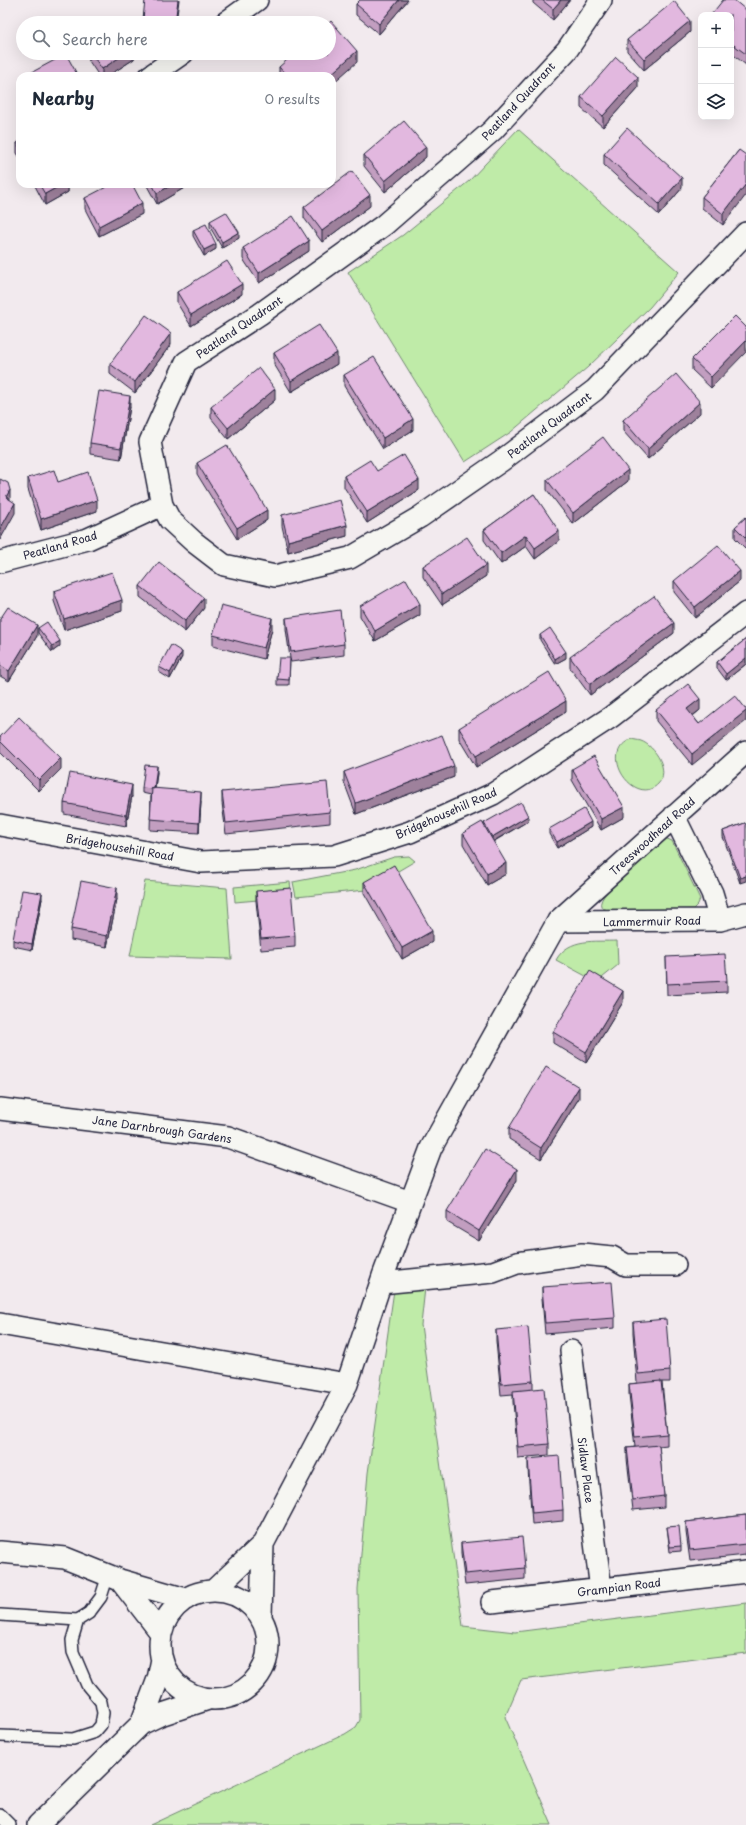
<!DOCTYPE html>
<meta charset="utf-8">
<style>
:root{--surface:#fff;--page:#f6f6f7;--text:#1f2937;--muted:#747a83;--line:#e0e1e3}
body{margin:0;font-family:"Playpen Sans",sans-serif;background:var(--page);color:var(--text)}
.controls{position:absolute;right:12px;top:12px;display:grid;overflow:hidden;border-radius:8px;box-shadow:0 4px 16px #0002}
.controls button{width:36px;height:36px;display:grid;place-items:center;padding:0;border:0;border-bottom:1px solid var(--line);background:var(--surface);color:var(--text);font:20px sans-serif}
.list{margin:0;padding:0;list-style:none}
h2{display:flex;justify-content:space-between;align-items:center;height:52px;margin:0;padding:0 16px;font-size:17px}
h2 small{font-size:13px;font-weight:400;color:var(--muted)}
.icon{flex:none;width:22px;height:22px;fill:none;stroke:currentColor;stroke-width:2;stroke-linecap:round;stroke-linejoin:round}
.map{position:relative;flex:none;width:746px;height:1825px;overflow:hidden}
.search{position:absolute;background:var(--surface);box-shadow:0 4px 16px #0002;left:16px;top:16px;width:320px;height:44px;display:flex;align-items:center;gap:10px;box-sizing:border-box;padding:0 14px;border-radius:22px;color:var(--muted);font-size:15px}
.panel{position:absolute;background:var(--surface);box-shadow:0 4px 16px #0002;left:16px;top:72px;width:320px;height:116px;border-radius:12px}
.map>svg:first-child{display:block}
.green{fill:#bfeba8;stroke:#708672}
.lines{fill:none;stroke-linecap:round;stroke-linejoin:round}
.lane-casing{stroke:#22223b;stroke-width:14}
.street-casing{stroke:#22223b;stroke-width:24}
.lane{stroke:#f6f6f2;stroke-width:11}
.street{stroke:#f6f6f2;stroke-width:21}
.wall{fill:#c29ec0;stroke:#22223b}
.shaded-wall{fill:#9e819c;stroke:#22223b}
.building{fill:#e2b8df;stroke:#22223b}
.labels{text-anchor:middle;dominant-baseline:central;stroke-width:4;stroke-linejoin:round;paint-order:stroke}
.street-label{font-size:11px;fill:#22223b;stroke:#f6f6f2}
</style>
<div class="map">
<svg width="746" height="1825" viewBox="0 0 746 1825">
<rect width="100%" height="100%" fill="#f2eaee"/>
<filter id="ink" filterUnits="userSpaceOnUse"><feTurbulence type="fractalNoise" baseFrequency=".025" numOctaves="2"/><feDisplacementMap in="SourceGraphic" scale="8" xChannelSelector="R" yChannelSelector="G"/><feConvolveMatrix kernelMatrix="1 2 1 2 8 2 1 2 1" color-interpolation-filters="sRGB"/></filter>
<g filter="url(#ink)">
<path class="green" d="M518,129L679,272L650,307L588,367L511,432L465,462L348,272L403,235L469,181Z
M632,739C634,740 638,740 641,741C655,746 671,771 658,784C635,808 596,752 632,739Z
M665,838L672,841L700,899L698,904L693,909L611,911L602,908C601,906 600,904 601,902C603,890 654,847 665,838Z
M409,856L415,861L366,890L296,897L293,882L355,870L394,857Z
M145,881L227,888L232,959L130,956Z
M290,882L292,897L235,902L234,887Z
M617,941L618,965L597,982L556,960C569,937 595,942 617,941Z
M425,1288L421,1325L463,1626L515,1632L746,1603V1653L521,1680L505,1717L552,1825H150L345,1734L356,1727L360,1720L358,1589L368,1473L394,1290Z"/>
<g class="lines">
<defs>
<path id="lane" d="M0,1615L78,1620
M0,1736L73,1739L95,1732L101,1725L103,1713L101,1702L87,1685L73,1652L72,1640L78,1620L89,1613L101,1597L108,1575
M0,1815L10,1825"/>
<path id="street" d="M601,0L567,50L493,130L384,225L260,314L186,362L150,442L162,505L170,520L194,542L224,565L275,576L350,558L420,517L501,461L595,390L746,233
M225,23L257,0
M150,76L183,53
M0,562L88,539L162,505
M674,816L712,893L720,920
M0,825L201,862L334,856L410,832L493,794L611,717L746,613
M558,921L720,920L746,913
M0,1109L228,1137L410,1202
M381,1283L493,1272L517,1263L582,1254L612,1257L626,1265H675
M0,1324L347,1384
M571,1351L601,1590
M0,1552L65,1558L120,1580L186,1599
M120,1580L161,1633
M213,1591L263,1544L347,1384L383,1276L431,1148L558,921L746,752
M160 1645a54 54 0 1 1 108 0a54 54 0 1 1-108 0Z
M492,1602L746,1572
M261,1616L263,1544
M141,1724L158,1679L162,1659
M38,1825L141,1724L160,1715L208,1699"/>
</defs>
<use href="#lane" class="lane-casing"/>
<use href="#street" class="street-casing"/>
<use href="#lane" class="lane"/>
<use href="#street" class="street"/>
</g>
<path class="wall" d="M360,0H408L379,34L356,15V4Z
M533,0H570L553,20L533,3Z
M746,10V65L731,53V15Z
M143,19L176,23H143Z
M690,32L644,70L627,51V40Z
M85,53H134V59L108,76H99L85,55Z
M357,62L332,76H279V67Z
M638,88L603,127L581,108V97Z
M20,141V158L17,153V143Z
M739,150L723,225L702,208V197Z
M604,154L682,188L659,215L604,165Z
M364,155L426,157L385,192L364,166Z
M34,184H68V192L45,205Z
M146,184H191L157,204Z
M85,198L142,214L99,236L85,209Z
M370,206L322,242L304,218V207Z
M210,221L239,238L222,248L210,227Z
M193,230L216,249L204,256L193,236Z
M243,248L309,251L259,283L243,259Z
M177,292L242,294L191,326L177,303Z
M746,327L711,388L692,370V359Z
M171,344L135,393L110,374V364Z
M274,353L337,364L291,392L274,364Z
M344,375L413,430L383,449L344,386Z
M275,400L228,439L211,418V407Z
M130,407L121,459L90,454V443Z
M700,413L648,459L623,431V420Z
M197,463L267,520L237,539L197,474Z
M377,471L419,490L367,523L344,487V476Z
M28,478L58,482L97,511L41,530L28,489Z
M547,480L628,481L573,524L547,490Z
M534,494L559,541L535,559L526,546L501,564L484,540V530Z
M282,515L347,536L288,552L282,526Z
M746,517V549L735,538V527Z
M423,566L486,576L442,605L423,577Z
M674,581H740L695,618L674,592Z
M140,586L204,608L185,632L140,597Z
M54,591L122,611L64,630L54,601Z
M360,606L420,615L375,641L360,616Z
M286,618L344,644V655L291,662L290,659L289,685H277V679L290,658L286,629Z
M0,619L37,636L9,681L0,676Z
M38,628L60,646L52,652L38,633Z
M272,629L264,659L213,646V635Z
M674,633L590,695L570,668V657Z
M540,635L566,658L555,664L540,640Z
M746,639V664L726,680L717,668V662Z
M182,657L170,679L159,672V667Z
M656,710H700L693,716L699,724L692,765L656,721Z
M566,712L476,767L459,739V728Z
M0,737L61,769L39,791L0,752Z
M572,769L624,817L601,830L572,780Z
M157,772L155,789L201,802L199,833L150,830L151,795L142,793V788Z
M344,772L454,777L356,814L344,782Z
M222,792L330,812V823L226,834L222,803Z
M132,796L126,826L64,814V803Z
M528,821L493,842L506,874L487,885L463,844V833L484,827V823Z
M745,823L740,883L723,837V831Z
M591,827L557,848L549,834V829Z
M364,882L432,942L402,959L364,893Z
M256,891L295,936V947L261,950L256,901Z
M42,899L32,950L13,946V940Z
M117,899L107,947L71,940V929Z
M666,957L727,981V992L667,995Z
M623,1002L586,1063L553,1043V1032Z
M579,1098L541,1159L509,1139V1128Z
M517,1180L479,1241L447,1222V1211Z
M542,1287L615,1318V1328L545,1334L542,1298Z
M633,1322L670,1371V1382H662L667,1434V1445L659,1446L664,1496V1507L633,1510L627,1459V1448L635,1447L629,1394V1384L637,1383L633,1333Z
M496,1330L533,1381V1389L549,1444V1455L518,1458L513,1402V1394L501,1395L496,1341Z
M528,1459L563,1510V1521L532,1524L528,1469Z
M746,1515V1555L690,1561L686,1532V1522Z
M667,1527L681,1546V1551L670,1552Z
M461,1543L525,1568V1579L465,1585L461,1554Z"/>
<path class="shaded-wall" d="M178,0H179L176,23H175Z
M399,0H408L379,34V24Z
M561,0H570L553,20V9Z
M690,21V32L644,70V59Z
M357,51V62L332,84V76H329Z
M126,53H134V59L108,76H102V69Z
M638,77V88L603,127V116Z
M426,147V157L385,192V181Z
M682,178V188L659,215V204Z
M63,184H68V192L45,205V194Z
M174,184H191L157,204V193Z
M746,184V195L723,225V214Z
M370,195V206L322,242V231Z
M142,203V214L99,236V226Z
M239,232V238L222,248V242Z
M309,241V251L259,283V273Z
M216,244V249L204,256V250Z
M242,284V294L191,326V315Z
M171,333V344L135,393V382Z
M746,341V352L711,388V377Z
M337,353V364L291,392V381Z
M275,389V400L228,439V428Z
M130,396V407L121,459V448Z
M700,402V413L648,459V449Z
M413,419V430L383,449V438Z
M628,470V481L573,524V513Z
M419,480V490L367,523V512Z
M10,490V500L6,497Z
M97,500V511L41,530V519Z
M15,503V513L0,540V529Z
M267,510V520L237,539V528Z
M347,525V536L288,552V541Z
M559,531V541L535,559V548Z
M526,535V546L501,564V553Z
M486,565V576L442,605V594Z
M740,571V581L695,618V607Z
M204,598V608L185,632V621Z
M122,600V611L64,630V619Z
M420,604V615L375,641V631Z
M272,618V629L264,659V648Z
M674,623V633L590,695V684Z
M37,625V636L9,681V671Z
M60,641V646L52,652V646Z
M182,652V657L170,679V673Z
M566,652V658L555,664V659Z
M746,658V664L726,680V674Z
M700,699V710L687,720V709Z
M566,701V712L476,767V756Z
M746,711V721L692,765V754Z
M61,758V769L39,791V780Z
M157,766V772L154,795V789Z
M454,766V777L356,814V803Z
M132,785V796L126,826V815Z
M201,792V802L199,833V823Z
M624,807V817L601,830V819Z
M528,816V821L492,842V837Z
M591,822V827L557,848V842Z
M506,863V874L487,885V874Z
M746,876V881L740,883V878Z
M117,888V899L107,947V936Z
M42,893V899L32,950V944Z
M432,931V942L402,959V948Z
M623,991V1002L586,1063V1052Z
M579,1087V1098L541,1159V1148Z
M517,1169V1180L479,1241V1231Z"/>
<path class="building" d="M145,0H178L175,23L143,19Z
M360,0H399L379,24L356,4Z
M542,0H561L553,9Z
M723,0H734L746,10V54L731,43V15H711Z
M674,1L690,21L644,59L627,40Z
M331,21L357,51L329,76H287L279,67L295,53H329V23Z
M91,53H126L102,69Z
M66,54L78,76H25Z
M616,57L638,77L603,116L581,97Z
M404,121L426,147L385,181L364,155Z
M627,128L682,178L659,204L604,154Z
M20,141V148L17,143Z
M739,150L746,155V184L723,214L702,197Z
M352,171L370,195L322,231L304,207Z
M39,184H63L45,194Z
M112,184H132L142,203L99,226L85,198Z
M152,184H174L157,193Z
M226,212L239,232L222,242L210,221Z
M293,216L309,241L259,273L243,248Z
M206,224L216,244L204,250L193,230Z
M227,261L242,284L191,315L177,292Z
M146,315L171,333L135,382L110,364Z
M735,316L746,327V341L711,377L692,359Z
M319,325L337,353L291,381L274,353Z
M374,357L413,419L383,438L344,375Z
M259,368L275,389L228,428L211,407Z
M676,374L700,402L648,449L623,420Z
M99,391L130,396L121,448L90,443Z
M603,437L628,470L573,513L547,480Z
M227,445L267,510L237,528L197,463Z
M404,455L419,480L367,512L344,476L370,460L377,471Z
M54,470L58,482L88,472L97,500L41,519L28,478Z
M0,479L8,483L10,490L6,497L15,503L0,529Z
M534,494L559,531L535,548L526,535L501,553L484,530Z
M340,500L347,525L288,541L282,515Z
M746,517V538L735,527Z
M467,537L486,565L442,594L423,566Z
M718,545L740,571L695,607L674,581Z
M159,562L204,598L185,621L140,586Z
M112,572L122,600L64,619L54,591Z
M406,579L420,604L375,631L360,606Z
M654,596L674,623L590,684L570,657Z
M221,605L272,618L264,648L213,635Z
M8,607L37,625L9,671L0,665V619Z
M340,610L344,644L291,652L286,618Z
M47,622L60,641L52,646L38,628Z
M550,628L566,652L555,659L540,635Z
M746,639V658L726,674L717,662Z
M171,645L182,652L170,673L159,667Z
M279,658H290L289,680L277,679Z
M549,672L566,701L476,756L459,728Z
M688,684L700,699L687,709L699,724L735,695L746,709V711L692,754L656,710Z
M19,717L61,758L39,780L0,741V737Z
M442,735L454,766L356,803L344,772Z
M594,756L624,807L601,819L572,769Z
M145,765L157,766L154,789L152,788V789L142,788Z
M70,773L132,785L126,815L64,803Z
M327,782L330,812L226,823L222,792Z
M152,788L201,792L199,823L150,819Z
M521,802L528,816L492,837L484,823Z
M584,809L591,822L557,842L549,829Z
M482,822L506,863L487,874L463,833Z
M745,823L746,825V876L740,878L723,831Z
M394,865L432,931L402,948L364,882Z
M81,881L117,888L107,936L71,929Z
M291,888L295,936L261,939L256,891Z
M22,890L42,893L32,944L13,940Z
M725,954L727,981L667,984L666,957Z
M590,971L623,991L586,1052L553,1032Z
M546,1067L579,1087L541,1148L509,1128Z
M485,1149L517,1169L479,1231L447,1211Z
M612,1282L615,1318L545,1323L542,1287Z
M666,1319L670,1371L638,1374L633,1322Z
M528,1327L533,1381L501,1384L496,1330Z
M661,1381L667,1434L635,1437L629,1384Z
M544,1388L549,1444L518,1447L513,1391Z
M659,1445L664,1496L633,1500L627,1448Z
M559,1456L563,1510L532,1513L528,1459Z
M746,1515V1544L690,1550L686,1522Z
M679,1526L681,1546L670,1547L667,1527Z
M522,1537L525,1568L465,1574L461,1543Z"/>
</g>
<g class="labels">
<g class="street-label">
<text transform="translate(518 101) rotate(-47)">Peatland Quadrant</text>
<text transform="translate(239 327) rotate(-34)">Peatland Quadrant</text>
<text transform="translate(549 425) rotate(-37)">Peatland Quadrant</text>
<text transform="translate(60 545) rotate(-16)">Peatland Road</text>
<text transform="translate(446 813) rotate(-24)">Bridgehousehill Road</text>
<text transform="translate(652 836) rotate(-42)">Treeswoodhead Road</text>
<text transform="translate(120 847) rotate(10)">Bridgehousehill Road</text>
<text transform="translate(652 921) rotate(-1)">Lammermuir Road</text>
<text transform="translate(162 1129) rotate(8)">Jane Darnbrough Gardens</text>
<text transform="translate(586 1470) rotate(83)">Sidlaw Place</text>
<text transform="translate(619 1587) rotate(-7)">Grampian Road</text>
</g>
</g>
</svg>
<div class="controls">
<button>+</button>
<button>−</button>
<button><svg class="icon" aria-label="layers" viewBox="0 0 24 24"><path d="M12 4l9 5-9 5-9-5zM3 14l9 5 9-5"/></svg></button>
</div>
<div class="search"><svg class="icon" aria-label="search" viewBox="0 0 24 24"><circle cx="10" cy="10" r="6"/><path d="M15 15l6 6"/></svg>Search here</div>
<section class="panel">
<h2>Nearby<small>0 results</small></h2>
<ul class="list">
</ul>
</section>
</div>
